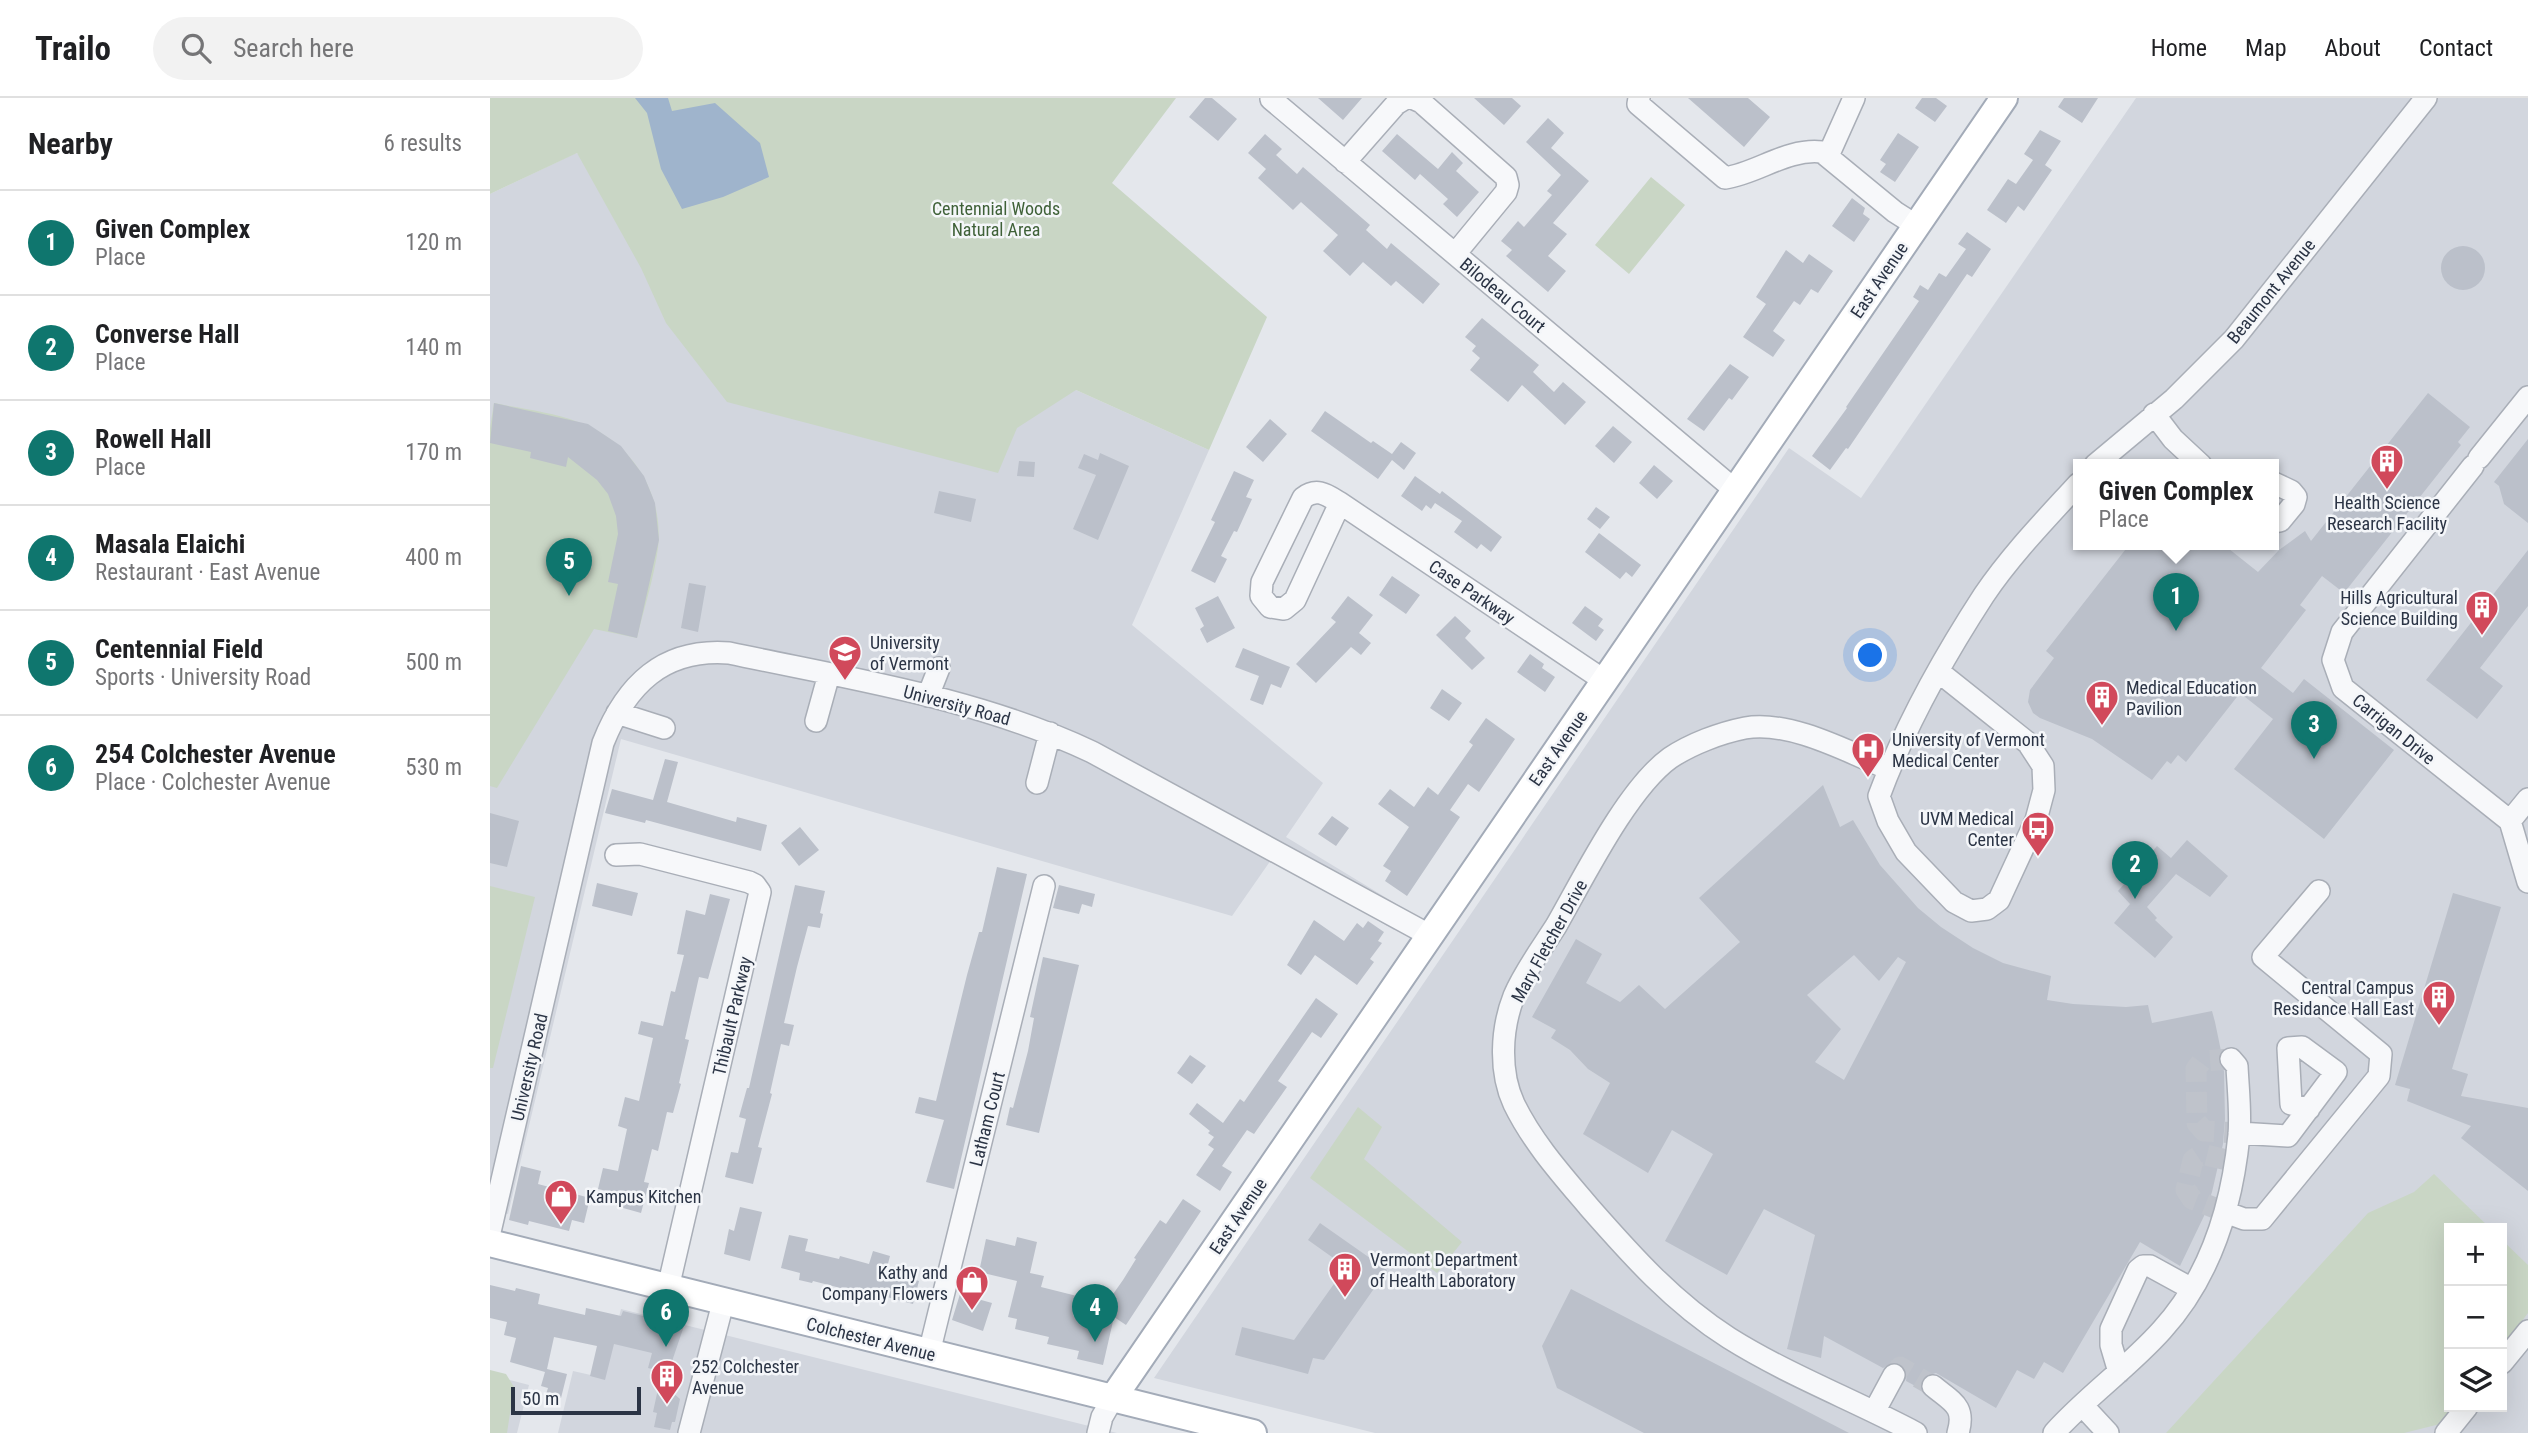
<!DOCTYPE html>
<meta charset="utf-8">
<style>
:root{--surface:#fff;--page:#f2f2f2;--text:#202124;--muted:#757577;--line:#e0e0e0;--accent:#0f766e}
body{margin:0;font-family:"Roboto Condensed",sans-serif;background:var(--page);color:var(--text)}
.controls{position:absolute;right:21px;bottom:21px;display:grid;overflow:hidden;border-radius:0px;box-shadow:0 7px 28px #0002}
.controls button{width:63px;height:63px;display:grid;place-items:center;padding:0;border:0;border-bottom:2px solid var(--line);background:var(--surface);color:var(--text);font:35px sans-serif}
.scale{position:absolute;left:21px;bottom:18px;width:130px;box-sizing:border-box;padding-left:7px;border:4px solid #2b3445;border-top:0;font-size:19px;line-height:24px;white-space:nowrap;color:#2b3445;-webkit-text-stroke:5px #f4f6f9;paint-order:stroke}
.you{position:absolute;left:1381px;top:558px;width:24px;height:24px;margin:-18px;border:5px solid #fff;border-radius:50%;background:#1a73e8;box-shadow:0 0 0 10px #1a73e833}
.badge{display:grid;place-items:center;width:46px;height:46px;border-radius:50%;background:var(--accent);color:#fff;font-size:23px;font-weight:700}
.pin{position:absolute;translate:-50% -58px;filter:drop-shadow(0 2px 4px #0008)}
.pin::after{content:'';position:absolute;top:37px;width:24px;height:21px;background:inherit;clip-path:polygon(0 0,100% 0,50% 100%)}
.popup{position:absolute;left:1583px;top:361px;width:206px;height:91px;box-sizing:border-box;display:grid;place-content:center;border-radius:0px;background:var(--surface);filter:drop-shadow(0 2px 5px #0005);font-size:23px;white-space:nowrap;color:var(--muted)}
.popup b{font-size:26px;color:var(--text)}
.popup::after{content:'';position:absolute;left:50%;top:100%;margin-left:-14px;border:14px solid transparent;border-top-color:var(--surface)}
.list{margin:0;padding:0;list-style:none}
h2{display:flex;justify-content:space-between;align-items:center;height:91px;margin:0;padding:0 28px;font-size:30px}
h2 small{font-size:23px;font-weight:400;color:var(--muted)}
.list li{display:grid;grid-template-columns:46px 1fr auto;gap:21px;align-items:center;box-sizing:border-box;height:105px;padding:0 28px;border-top:2px solid var(--line)}
.list b{display:block;font-size:26px;white-space:nowrap}
.list p{margin:0;font-size:23px;white-space:nowrap;color:var(--muted)}
.list em{font-size:23px;font-style:normal;color:var(--muted)}
.icon{flex:none;width:38px;height:38px;fill:none;stroke:currentColor;stroke-width:2;stroke-linecap:round;stroke-linejoin:round}
.map{position:relative;flex:none;width:2038px;height:1335px;overflow:hidden}
header{display:flex;align-items:center;gap:42px;box-sizing:border-box;height:98px;padding:0 35px;background:var(--surface);border-bottom:2px solid var(--line)}
header strong{font-size:33px}
nav{display:flex;gap:38px;margin-inline-start:auto;font-size:24px}
.search{width:490px;height:63px;background:var(--page);display:flex;align-items:center;gap:18px;box-sizing:border-box;padding:0 24px;border-radius:38px;color:var(--muted);font-size:26px}
main{display:flex}
aside{flex:1;background:var(--surface)}
.map>svg:first-child{display:block}
.built{fill:#d2d6de;fill-rule:evenodd}
.green{fill:#c9d6c5}
.water{fill:#9fb4cc}
.building{fill:#bbc0ca;fill-rule:evenodd}
.lines{fill:none;stroke-linecap:round;stroke-linejoin:round}
.minor-tunnel{stroke:#bfc3cb;stroke-width:21;stroke-dasharray:21 10;stroke-linecap:butt}
.minor-casing{stroke:#a9aeb7;stroke-width:24}
.major-casing{stroke:#a3abb8;stroke-width:30}
.minor{stroke:#f7f8fa;stroke-width:21}
.major{stroke:#fff;stroke-width:26}
.labels{text-anchor:middle;dominant-baseline:central;stroke-width:5;stroke-linejoin:round;paint-order:stroke}
.park-label{font-size:18px;fill:#3f6138;stroke:#f4f6f9}
.street-label{font-size:18px;fill:#2b3445;stroke:#f4f6f9}
.poi-label{font-size:18px;fill:#2b3445;stroke:#f4f6f9;text-anchor:start}
</style>
<header>
<strong>Trailo</strong>
<div class="search"><svg class="icon" aria-label="search" viewBox="0 0 24 24"><circle cx="10" cy="10" r="6"/><path d="M15 15l6 6"/></svg>Search here</div>
<nav><a>Home</a><a>Map</a><a>About</a><a>Contact</a></nav>
</header>
<main>
<aside>
<h2>Nearby<small>6 results</small></h2>
<ul class="list">
<li><span class="badge">1</span><div><b>Given Complex</b><p>Place</p></div><em>120 m</em></li>
<li><span class="badge">2</span><div><b>Converse Hall</b><p>Place</p></div><em>140 m</em></li>
<li><span class="badge">3</span><div><b>Rowell Hall</b><p>Place</p></div><em>170 m</em></li>
<li><span class="badge">4</span><div><b>Masala Elaichi</b><p>Restaurant · East Avenue</p></div><em>400 m</em></li>
<li><span class="badge">5</span><div><b>Centennial Field</b><p>Sports · University Road</p></div><em>500 m</em></li>
<li><span class="badge">6</span><div><b>254 Colchester Avenue</b><p>Place · Colchester Avenue</p></div><em>530 m</em></li>
</ul>
</aside>
<div class="map">
<svg width="2038" height="1335" viewBox="0 0 2038 1335">
<rect width="100%" height="100%" fill="#e4e7ec"/>
<path class="built" d="M1646,0H2038V1335H885L664,1280L1299,350L1371,400ZM1588,367H1784V447H1588ZM1959,1130H2012V1309H1959Z
M86,55L586,292L719,352L642,527L833,685L796,739L918,813L904,832L783,759L742,818L131,641L18,1116L0,1111V96Z
M131,1211L627,1335H68L83,1273L114,1280Z
M0,1277L39,1287L27,1335H0Z"/>
<path class="green" d="M0,0H686L622,85L777,219L719,352L586,292L527,330L508,375L237,304L176,225L151,170L87,55L0,96Z
M1161,79L1195,107L1139,176L1105,147Z
M4,305C32,311 62,314 88,324C141,343 174,394 168,450C164,480 154,510 147,540L104,531L7,690L0,688V330Z
M0,788L45,799L3,970H0Z
M868,1009L892,1029L874,1061L972,1144L947,1175L820,1080Z
M1944,1076L2000,1130H1959V1309H1964L1950,1326L1914,1335H1676L1878,1115L1924,1094Z
M2012,1142L2038,1167V1215L2012,1249Z
M0,1272L16,1276L24,1289L17,1335H0Z"/>
<path class="water" d="M145,0H178L182,13L225,5L270,45L279,79L233,99L192,111L171,71L157,15Z"/>
<path class="building" d="M715,0H722L747,21L728,43L699,19Z
M828,0H872L853,22Z
M984,0H1022L1031,8L1014,27Z
M1198,0H1258L1280,19L1254,49Z
M1432,0H1446L1457,8L1445,24L1425,10Z
M1574,0H1608L1592,25L1568,9Z
M1058,20L1074,35L1061,50L1099,83L1063,125L1077,136L1058,158L1076,173L1058,194L1016,158L1022,152L1011,143L1028,123L1034,129L1062,97L1057,93L1071,77L1036,44Z
M1550,32L1571,43L1555,67L1562,72L1534,113L1528,108L1516,125L1497,112L1518,81L1526,86L1543,62L1534,56Z
M1408,35L1429,49L1405,84L1390,74L1396,66L1390,62Z
M775,36L792,51L786,57L807,76L813,69L880,127L876,132L897,151L901,145L950,186L933,206L906,183L901,188L873,164L860,178L833,153L848,137L811,104L803,112L768,80L776,71L758,55Z
M907,36L948,71L962,54L973,65L966,73L989,94L967,119L953,106L958,101L930,76L925,82L892,53Z
M1362,100L1375,110L1373,116L1380,121L1364,144L1342,128Z
M1477,134L1501,151L1482,179L1477,176L1358,351L1356,350L1340,372L1322,358L1357,310L1356,309L1429,203L1423,199L1430,187L1438,192L1449,175L1456,179L1476,151L1468,146Z
M1951 170a22 22 0 1 1 44 0a22 22 0 1 1-44 0Z
M1296,152L1313,165L1319,156L1343,173L1328,195L1321,191L1310,207L1304,203L1283,233L1295,242L1283,259L1253,239L1276,206L1266,199Z
M992,220L1049,267L1043,274L1064,294L1073,284L1096,304L1075,327L1032,287L1018,304L980,272L990,260L982,253L986,248L975,239Z
M1240,266L1259,279L1242,302L1239,300L1214,333L1197,321Z
M1938,295L1980,329L1968,344L1971,347L1854,495L1832,478L1810,507L1816,512L1771,570L1803,595L1814,581L1904,652L1834,741L1744,671L1783,621L1750,595L1696,664L1688,657L1681,666L1677,663L1662,682L1602,641L1550,620L1543,615L1538,604L1540,592L1564,560L1556,553L1639,447H1734L1768,474L1789,452L1815,433L1821,443Z
M4,305L98,326L131,348L154,378L165,405L169,442L147,540L118,533L128,486L118,484L128,436L126,418L118,396L107,382L78,359L76,369L40,360L41,354L0,345Z
M835,313L881,345L883,343L902,356L911,344L926,355L914,372L902,362L888,381L821,333Z
M780,321L797,336L773,364L756,349Z
M1123,328L1142,344L1124,365L1105,348Z
M2038,341V425L2014,406L2009,388L2004,384Z
M610,355L639,368L608,442L583,431L606,377L588,370L594,356L608,362Z
M529,363L545,364L544,379L527,378Z
M1164,367L1183,383L1167,401L1149,385Z
M744,373L764,382L756,399L762,401L747,434L744,433L731,458L737,461L725,485L701,473L725,424L721,422Z
M925,378L950,396L952,393L1012,439L1001,454L991,446L987,451L964,434L972,423L945,405L941,411L936,407L932,413L911,398Z
M449,393L486,401L481,424L444,415Z
M1106,409L1120,419L1110,431L1097,421Z
M1109,435L1151,467L1142,479L1136,474L1130,481L1095,454Z
M2038,452V508L1990,570L2013,588L1987,621L1936,582Z
M902,478L930,497L916,516L889,497Z
M199,485L216,488L208,534L191,530Z
M728,498L745,530L717,545L710,531L714,528L705,510Z
M858,498L883,517L869,535L881,545L871,557L861,549L826,585L806,566L846,524L841,520Z
M1095,508L1113,521L1108,528L1114,532L1106,543L1082,525Z
M965,518L981,533L975,540L995,560L982,572L946,537Z
M753,550L800,569L791,590L781,586L773,607L760,602L769,578L745,569Z
M1040,556L1054,566L1052,570L1065,579L1055,594L1027,574Z
M952,591L972,605L959,623L940,610Z
M996,620L1025,641L989,694L978,686L960,712L970,719L917,798L895,783L901,773L893,768L919,729L888,706L900,691L924,709L938,689L948,697L983,647L979,644Z
M175,661L188,664L177,704L246,724L247,719L277,727L271,753L156,722L155,725L115,715L122,691L163,702Z
M1333,687L1350,729L1363,722L1390,767L1428,810L1451,829L1483,850L1513,865L1561,878L1557,902L1583,906L1636,909L1658,907L1662,925L1722,913L1725,924L1731,953L1728,963L1734,973L1735,1021L1733,1046L1722,1094L1714,1118L1690,1168L1650,1144L1573,1275L1554,1264L1544,1281L1527,1272L1506,1310L1446,1275L1433,1279L1431,1291L1416,1283L1417,1276L1411,1266L1403,1264L1393,1270L1334,1238L1331,1260L1297,1251L1325,1137L1274,1111L1237,1177L1175,1143L1223,1056L1182,1032L1158,1075L1093,1036L1120,985L1098,971L1080,952L1061,940L1066,932L1042,919L1086,841L1112,856L1096,885L1130,904L1149,887L1175,911L1250,844L1209,800ZM1364,857L1389,883L1408,859L1416,864L1354,982L1325,964L1351,931L1317,897Z
M0,715L29,723L17,769L0,765Z
M842,718L859,730L846,748L828,736Z
M310,729L329,752L309,768L291,745Z
M1697,742L1738,778L1720,799L1686,776L1657,809L1667,820L1665,822L1683,839L1665,860L1624,825L1640,806L1628,793L1667,748L1681,760Z
M507,769L537,776L464,1091L436,1084L454,1022L425,1015L429,999L446,1003L477,877L489,834H492Z
M107,785L148,795L142,818L102,808Z
M305,787L335,793L330,815L333,816L330,830L318,828L307,869L294,925L304,927L299,948L291,946L280,995L282,996L268,1049L272,1050L263,1086L235,1079L241,1054L248,1055L256,1021L249,1019L257,990H259Z
M569,787L605,796L602,809L592,806L589,816L563,810Z
M1963,795L2011,809L1962,971L1978,976L1971,998L2038,1010V1093L1971,1040L1981,1028L1917,1003L1920,991L1905,987Z
M220,796L240,801L218,881L209,879L195,941L199,942L189,985L191,986L183,1015L177,1014L168,1053L162,1051L154,1084L159,1085L151,1115L126,1108L130,1096L108,1091L113,1070L128,1073L137,1031L128,1028L135,999L149,1003L163,940L148,936L151,923L173,928L181,893L185,894L194,857L187,856L196,812L215,817Z
M824,822L854,843L867,825L873,830L878,823L894,834L888,843L892,845L880,861L884,864L867,887L825,857L811,877L797,867Z
M553,859L589,867L549,1035L516,1027L520,1009L523,1010L538,953L544,920L540,919Z
M826,900L848,916L831,940L822,934L788,983L797,989L764,1036L757,1032L732,1068L742,1074L730,1093L706,1077L724,1051L718,1047L724,1039L718,1035L720,1033L699,1016L707,1005L733,1025L750,1001L754,1004Z
M700,957L716,968L702,986L687,975Z
M31,1068L51,1073L48,1086L100,1100L94,1125L82,1122L79,1133L39,1123L38,1127L19,1122Z
M693,1101L711,1113L636,1227L624,1219L613,1267L587,1261L589,1253L557,1246L559,1239L525,1231L527,1221L518,1219L527,1183L489,1174L496,1141L525,1148L527,1139L547,1144L540,1175L554,1178L551,1189L587,1198L583,1218L604,1223L633,1182L646,1161L644,1160L670,1122L676,1126Z
M250,1109L272,1114L260,1163L234,1156L239,1131L244,1133Z
M830,1125L897,1172L834,1262L823,1260L818,1276L745,1257L752,1229L804,1242L856,1169L818,1142Z
M299,1137L318,1141L315,1153L349,1161L350,1158L379,1166L383,1153L400,1158L396,1173L429,1183L423,1206L367,1191L366,1194L323,1183L322,1185L309,1182L310,1175L291,1170Z
M0,1187L25,1193L26,1190L50,1196L48,1206L95,1217L96,1210L131,1218L133,1213L194,1228L178,1275L158,1270L162,1255L124,1246L115,1282L100,1278L107,1248L64,1239L57,1271L77,1276L71,1300L56,1296L58,1290L51,1288L55,1274L20,1264L26,1240L14,1237L17,1224L0,1220Z
M1081,1191L1359,1335H1154L1067,1290L1052,1248Z
M470,1196L502,1205L493,1233L462,1222Z
M168,1291L182,1294L190,1301L185,1324H182L180,1332L164,1329L167,1315L163,1314Z"/>
<g class="lines">
<path class="minor-tunnel" d="M1741,961L1712,963L1706,971L1707,1025L1714,1033L1749,1035
M1735,1114L1702,1101L1696,1092L1703,1062L1712,1056L1745,1064
M1404,1277L1410,1269L1443,1288"/>
<defs>
<path id="minor" d="M922,0L931,4L1016,79L1018,87L1016,94L965,156
M1149,0L1148,6L1235,80C1268,75 1297,50 1332,54L1405,114L1427,128
M781,1L1245,392
M1338,58L1364,0
M855,64L906,6L916,0
M1664,316L1683,341L1711,367
M1989,360L2038,299
M1605,367L1684,301L1744,241L1936,0
M1983,368L1852,534L1843,562L1853,590L2020,723L2038,784
M1784,385L1801,393L1806,399L1804,406L1790,423L1784,424
M850,405L805,502L794,511L780,509L771,498L772,484L813,400C827,389 837,397 850,405L1094,569L1115,583
M1449,574L1538,645L1553,668L1554,692L1546,722L1509,802L1497,811L1481,813L1464,804L1416,754L1398,723L1389,698C1415,628 1453,560 1494,497C1521,457 1556,421 1588,386
M438,598L449,570
M127,615L174,630
M326,623L339,576
M1399,671C1358,654 1300,622 1255,630C1230,635 1201,646 1180,660C1137,691 1093,781 1066,828C1052,850 1034,874 1024,898C1011,931 1009,974 1024,1006C1043,1045 1072,1077 1099,1109C1142,1158 1184,1205 1239,1240C1298,1277 1364,1302 1426,1335
M547,685L560,635
M2020,723L2038,701
M126,757L150,756L259,784L265,787L270,794L178,1190
M1749,1035L1798,1038L1846,974L1812,949L1798,950L1801,1006L1819,1011
M1735,1114L1754,1121H1772L1889,978L1891,956L1773,859L1829,793
M0,1134L113,645C136,587 173,550 239,555C361,581 488,600 602,654L939,837
M439,1255L554,788
M2012,1265L2038,1233
M1629,1274L1621,1247V1231L1648,1172L1653,1168H1660L1702,1191
M1443,1288C1462,1304 1476,1308 1468,1335
M1592,1307L1618,1335
M1384,1314L1404,1277
M199,1335L233,1205
M608,1335L612,1319L623,1300
M1564,1335C1597,1298 1639,1269 1672,1232C1721,1178 1742,1108 1749,1037C1751,1015 1748,990 1747,968L1741,961
M1956,1335L1977,1309"/>
<path id="major" d="M0,1145L763,1335
M623,1300L1514,0"/>
</defs>
<use href="#minor" class="minor-casing"/>
<use href="#major" class="major-casing"/>
<use href="#minor" class="minor"/>
<use href="#major" class="major"/>
</g>
<defs>
<symbol id="building-pin" viewBox="-11 -11 22 30"><path d="M0 17L-7.5 6A9.5 9.5 0 1 1 7.5 6Z" fill="#d1495b" stroke="#f4f6f9"/><path d="M-4-6H4V6H1V3H-1V6H-4ZM-2.5-4.3h1.7v1.8h-1.7ZM.8-4.3h1.7v1.8H.8ZM-2.5-1h1.7V.8h-1.7ZM.8-1h1.7V.8H.8Z" fill="#fff"/></symbol>
<symbol id="university-pin" viewBox="-11 -11 22 30"><path d="M0 17L-7.5 6A9.5 9.5 0 1 1 7.5 6Z" fill="#d1495b" stroke="#f4f6f9"/><path d="M0-5L7-2L0 1L-7-2ZM-4 1L0 2.5L4 1V4Q0 6-4 4Z" fill="#fff"/></symbol>
<symbol id="hospital-pin" viewBox="-11 -11 22 30"><path d="M0 17L-7.5 6A9.5 9.5 0 1 1 7.5 6Z" fill="#d1495b" stroke="#f4f6f9"/><path d="M-5-5h3v3.5h4V-5h3V5h-3V1.5h-4V5h-3Z" fill="#fff"/></symbol>
<symbol id="bus-pin" viewBox="-11 -11 22 30"><path d="M0 17L-7.5 6A9.5 9.5 0 1 1 7.5 6Z" fill="#d1495b" stroke="#f4f6f9"/><path d="M-5-6H5V4H4V6H2V4H-2V6H-4V4H-5ZM-3.5-4V0h7V-4ZM-3.5 1.2v1.5H-2V1.2ZM2 1.2v1.5H3.5V1.2Z" fill="#fff"/></symbol>
<symbol id="shop-pin" viewBox="-11 -11 22 30"><path d="M0 17L-7.5 6A9.5 9.5 0 1 1 7.5 6Z" fill="#d1495b" stroke="#f4f6f9"/><path d="M-5-2.5h2.3a2.7 3.5 0 0 1 5.4 0H5L5.5 6h-11ZM-1.5-2.5h3a1.5 2.3 0 0 0-3 0Z" fill="#fff"/></symbol>
</defs>
<g fill-rule="evenodd">
<use href="#building-pin" x="1878" y="344" width="38" height="52"/>
<use href="#building-pin" x="1973" y="490" width="38" height="52"/>
<use href="#university-pin" x="336" y="535" width="38" height="52"/>
<use href="#building-pin" x="1593" y="580" width="38" height="52"/>
<use href="#hospital-pin" x="1359" y="632" width="38" height="52"/>
<use href="#bus-pin" x="1529" y="711" width="38" height="52"/>
<use href="#building-pin" x="1930" y="880" width="38" height="52"/>
<use href="#shop-pin" x="52" y="1079" width="38" height="52"/>
<use href="#building-pin" x="836" y="1152" width="38" height="52"/>
<use href="#shop-pin" x="463" y="1165" width="38" height="52"/>
<use href="#building-pin" x="158" y="1259" width="38" height="52"/>
</g>
<g class="labels">
<g class="park-label">
<text x="506" y="110">Centennial Woods<tspan x="506" dy="21">Natural Area</tspan></text>
</g>
<g class="street-label">
<text transform="translate(1389 182) rotate(-56)">East Avenue</text>
<text transform="translate(1781 193) rotate(-51)">Beaumont Avenue</text>
<text transform="translate(1013 197) rotate(40)">Bilodeau Court</text>
<text transform="translate(982 494) rotate(34)">Case Parkway</text>
<text transform="translate(467 607) rotate(15)">University Road</text>
<text transform="translate(1904 631) rotate(39)">Carrigan Drive</text>
<text transform="translate(1068 650) rotate(-55)">East Avenue</text>
<text transform="translate(1059 843) rotate(-61)">Mary Fletcher Drive</text>
<text transform="translate(242 918) rotate(-77)">Thibault Parkway</text>
<text transform="translate(39 969) rotate(-77)">University Road</text>
<text transform="translate(497 1021) rotate(-76)">Latham Court</text>
<text transform="translate(748 1118) rotate(-56)">East Avenue</text>
<text transform="translate(381 1241) rotate(14)">Colchester Avenue</text>
</g>
<g class="poi-label">
<text x="1897" y="404" text-anchor="middle">Health Science<tspan x="1897" dy="21">Research Facility</tspan></text>
<text x="1968" y="499" text-anchor="end">Hills Agricultural<tspan x="1968" dy="21">Science Building</tspan></text>
<text x="380" y="544">University<tspan x="380" dy="21">of Vermont</tspan></text>
<text x="1636" y="589">Medical Education<tspan x="1636" dy="21">Pavilion</tspan></text>
<text x="1402" y="641">University of Vermont<tspan x="1402" dy="21">Medical Center</tspan></text>
<text x="1524" y="720" text-anchor="end">UVM Medical<tspan x="1524" dy="21">Center</tspan></text>
<text x="1924" y="889" text-anchor="end">Central Campus<tspan x="1924" dy="21">Residance Hall East</tspan></text>
<text x="96" y="1098">Kampus Kitchen</text>
<text x="880" y="1161">Vermont Department<tspan x="880" dy="21">of Health Laboratory</tspan></text>
<text x="458" y="1174" text-anchor="end">Kathy and<tspan x="458" dy="21">Company Flowers</tspan></text>
<text x="202" y="1268">252 Colchester<tspan x="202" dy="21">Avenue</tspan></text>
</g>
</g>
</svg>
<div class="controls">
<button>+</button>
<button>−</button>
<button><svg class="icon" aria-label="layers" viewBox="0 0 24 24"><path d="M12 4l9 5-9 5-9-5zM3 14l9 5 9-5"/></svg></button>
</div>
<div class="scale">50 m</div>
<div class="you"></div>
<div class="pin badge" style="left:1686px;top:533px">1</div>
<div class="popup"><b>Given Complex</b>Place</div>
<div class="pin badge" style="left:1645px;top:801px">2</div>
<div class="pin badge" style="left:1824px;top:661px">3</div>
<div class="pin badge" style="left:605px;top:1244px">4</div>
<div class="pin badge" style="left:79px;top:498px">5</div>
<div class="pin badge" style="left:176px;top:1249px">6</div>
</div>
</main>
